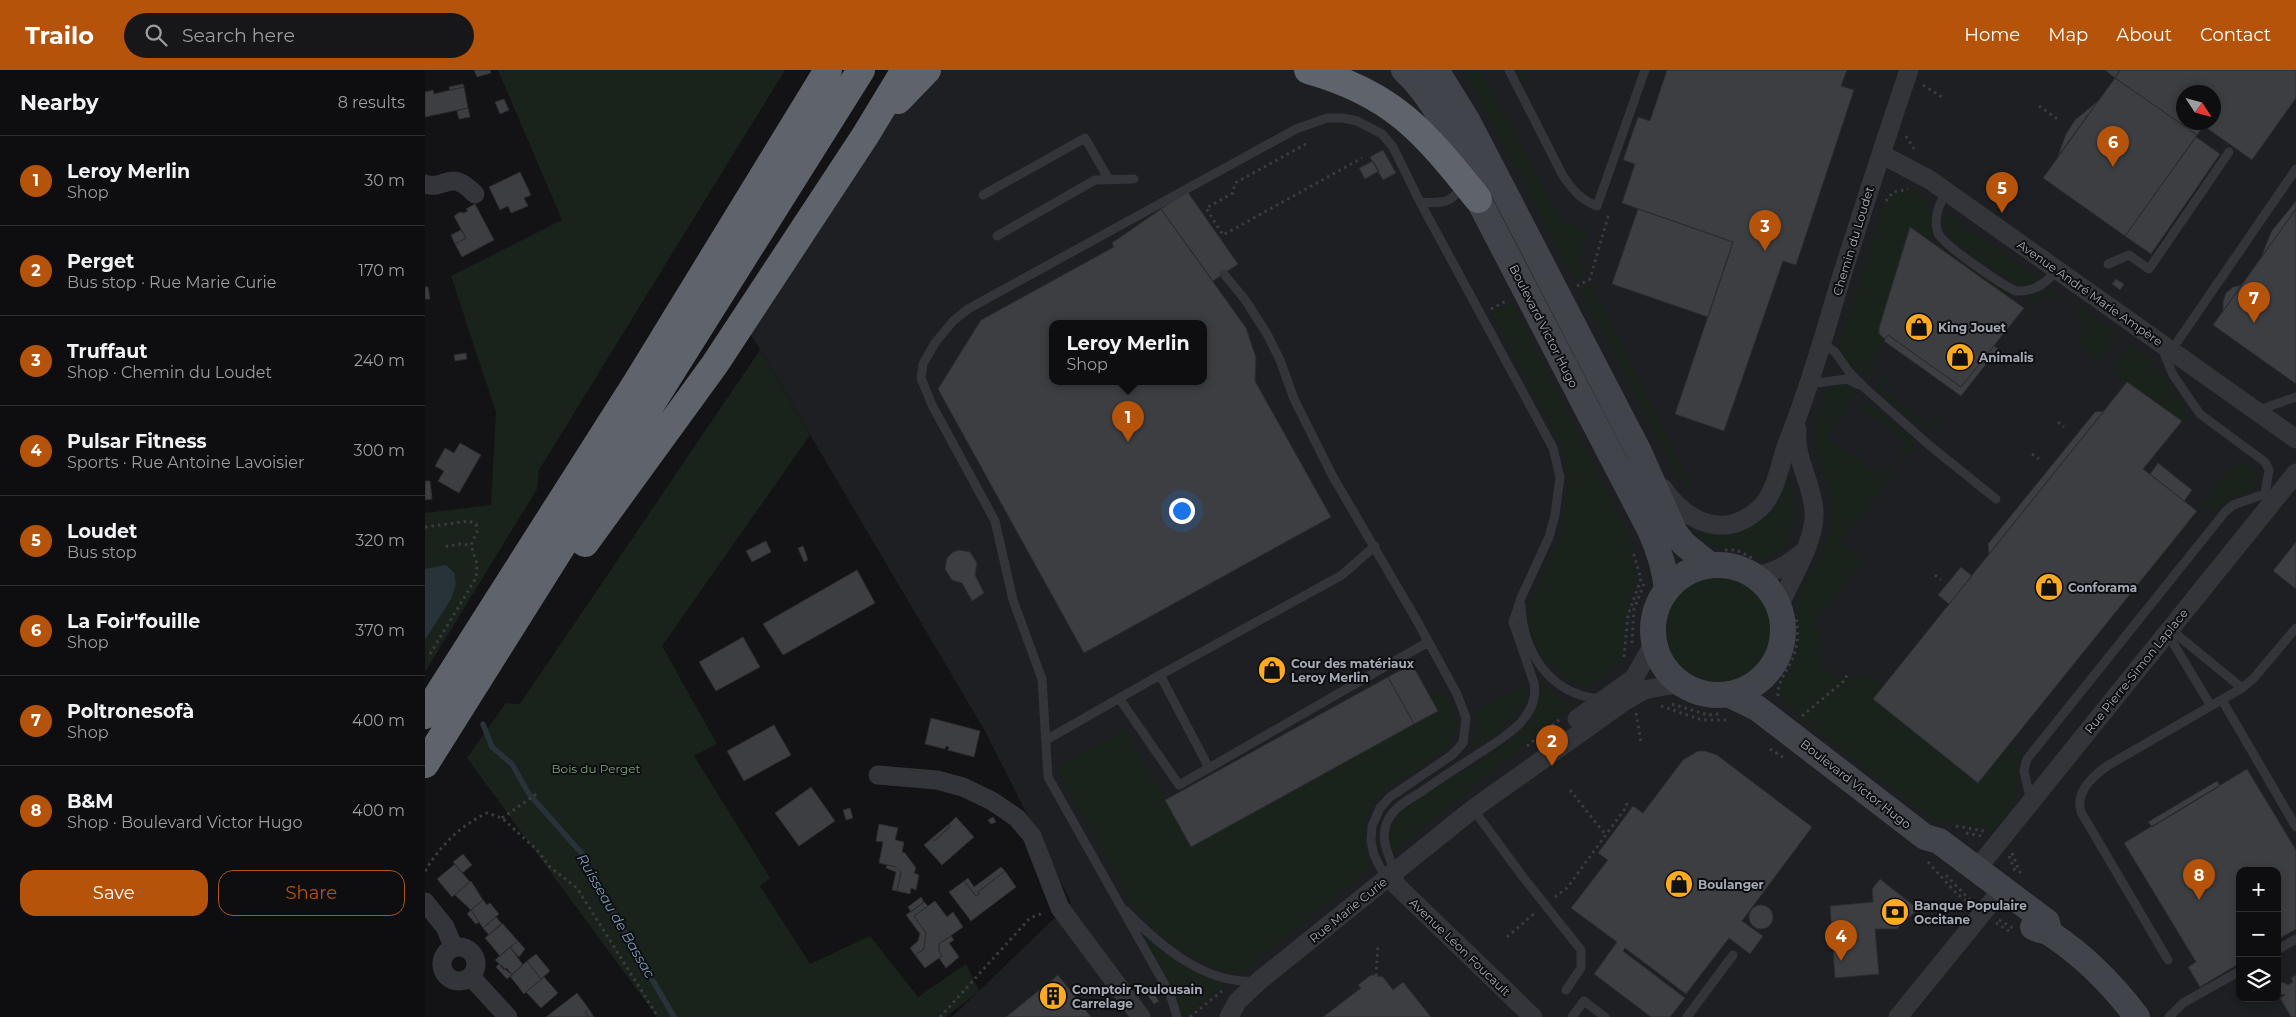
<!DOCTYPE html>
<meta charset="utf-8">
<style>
:root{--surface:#0e0e10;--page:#171719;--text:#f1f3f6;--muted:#9b9c9f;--line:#2e2e30;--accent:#b45309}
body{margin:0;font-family:Montserrat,sans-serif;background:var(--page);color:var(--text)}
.controls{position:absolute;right:15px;bottom:15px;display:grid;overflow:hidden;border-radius:10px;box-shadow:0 2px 8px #0003}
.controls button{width:45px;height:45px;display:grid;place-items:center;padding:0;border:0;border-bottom:1px solid var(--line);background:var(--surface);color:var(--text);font:25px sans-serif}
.compass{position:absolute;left:1751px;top:15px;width:45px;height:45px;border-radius:50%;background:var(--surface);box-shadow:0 2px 8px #0003;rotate:126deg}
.you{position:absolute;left:756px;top:440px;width:18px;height:18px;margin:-12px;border:4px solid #fff;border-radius:50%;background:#1a73e8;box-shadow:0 0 0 8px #1a73e833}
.badge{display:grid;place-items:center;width:32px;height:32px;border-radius:50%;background:var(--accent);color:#fff;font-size:16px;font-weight:700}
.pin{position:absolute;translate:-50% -41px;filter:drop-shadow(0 1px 2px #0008)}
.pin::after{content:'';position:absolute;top:26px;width:18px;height:15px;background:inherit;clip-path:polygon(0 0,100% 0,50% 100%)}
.popup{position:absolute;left:624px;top:250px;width:158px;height:65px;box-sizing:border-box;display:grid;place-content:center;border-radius:10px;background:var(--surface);filter:drop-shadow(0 1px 4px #0005);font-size:16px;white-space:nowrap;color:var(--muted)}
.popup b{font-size:19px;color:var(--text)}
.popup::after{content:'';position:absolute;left:50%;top:100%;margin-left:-10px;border:10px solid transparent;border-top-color:var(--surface)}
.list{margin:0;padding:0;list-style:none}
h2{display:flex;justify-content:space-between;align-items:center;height:65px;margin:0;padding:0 20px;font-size:21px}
h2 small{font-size:16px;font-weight:400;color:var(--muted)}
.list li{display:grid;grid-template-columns:32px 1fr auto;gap:15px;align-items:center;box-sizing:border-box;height:90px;padding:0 20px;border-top:1px solid var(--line)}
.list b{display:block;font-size:19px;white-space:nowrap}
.list p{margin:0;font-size:16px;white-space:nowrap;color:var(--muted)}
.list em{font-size:16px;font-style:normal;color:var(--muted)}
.actions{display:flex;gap:10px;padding:15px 20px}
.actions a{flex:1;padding:11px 0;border:1px solid var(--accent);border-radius:15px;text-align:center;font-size:18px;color:var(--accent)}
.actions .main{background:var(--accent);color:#fff}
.icon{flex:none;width:28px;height:28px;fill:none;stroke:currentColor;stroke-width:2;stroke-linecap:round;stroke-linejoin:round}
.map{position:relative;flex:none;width:1871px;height:947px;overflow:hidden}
header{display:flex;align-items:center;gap:30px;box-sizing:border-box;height:70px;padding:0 25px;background:var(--accent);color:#fff}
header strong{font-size:24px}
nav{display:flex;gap:28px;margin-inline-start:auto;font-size:18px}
.search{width:350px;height:45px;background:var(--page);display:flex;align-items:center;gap:12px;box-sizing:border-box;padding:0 18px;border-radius:28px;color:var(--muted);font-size:19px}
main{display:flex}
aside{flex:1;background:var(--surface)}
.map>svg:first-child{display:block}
.built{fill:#1e1f22;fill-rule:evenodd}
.green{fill:#1a231b}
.water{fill:#283239}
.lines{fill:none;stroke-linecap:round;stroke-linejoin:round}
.stream{stroke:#283239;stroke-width:5.5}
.building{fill:#3c3e42;stroke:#2c2c31;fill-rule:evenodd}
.path{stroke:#393c41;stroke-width:3;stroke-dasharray:2.5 4;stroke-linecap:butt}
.lane{stroke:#33353a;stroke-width:9}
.street{stroke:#33353a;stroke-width:19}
.secondary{stroke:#41444a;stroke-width:26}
.highway{stroke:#5f636b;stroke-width:28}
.labels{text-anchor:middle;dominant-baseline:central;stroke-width:4;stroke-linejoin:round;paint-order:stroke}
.street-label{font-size:12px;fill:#a3aab6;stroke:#0e0e10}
.poi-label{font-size:12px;font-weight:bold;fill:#a3aab6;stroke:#0e0e10;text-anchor:start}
.park-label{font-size:12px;fill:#77a478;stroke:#0e0e10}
.water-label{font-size:14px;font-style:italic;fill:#769ab6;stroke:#0e0e10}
</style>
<header>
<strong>Trailo</strong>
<div class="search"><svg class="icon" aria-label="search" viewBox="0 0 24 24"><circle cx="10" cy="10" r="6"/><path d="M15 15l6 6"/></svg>Search here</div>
<nav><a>Home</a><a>Map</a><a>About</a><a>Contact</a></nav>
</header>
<main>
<aside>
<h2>Nearby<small>8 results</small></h2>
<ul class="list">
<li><span class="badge">1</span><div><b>Leroy Merlin</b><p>Shop</p></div><em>30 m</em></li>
<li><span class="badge">2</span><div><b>Perget</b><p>Bus stop · Rue Marie Curie</p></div><em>170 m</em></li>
<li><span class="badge">3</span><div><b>Truffaut</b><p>Shop · Chemin du Loudet</p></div><em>240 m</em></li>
<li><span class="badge">4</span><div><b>Pulsar Fitness</b><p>Sports · Rue Antoine Lavoisier</p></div><em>300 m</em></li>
<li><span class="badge">5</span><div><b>Loudet</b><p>Bus stop</p></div><em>320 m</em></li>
<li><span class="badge">6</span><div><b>La Foir'fouille</b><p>Shop</p></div><em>370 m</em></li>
<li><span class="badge">7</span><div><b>Poltronesofà</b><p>Shop</p></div><em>400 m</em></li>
<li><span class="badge">8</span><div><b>B&amp;M</b><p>Shop · Boulevard Victor Hugo</p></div><em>400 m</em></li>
</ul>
<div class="actions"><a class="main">Save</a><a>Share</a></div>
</aside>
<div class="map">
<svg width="1871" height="947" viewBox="0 0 1871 947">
<rect width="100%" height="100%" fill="#131315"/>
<path class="built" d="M475,0H1871V947H527L646,832L560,661L315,246ZM1758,22H1788V52H1758ZM628,253H778V311H628ZM1815,801H1852V928H1815Z"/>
<path class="green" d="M73,0H360L114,400L112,419L0,602V443L66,435L71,342L26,206L137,150Z
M1038,0H1056L1137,152L1164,161L1153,192L1162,197L1159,206L1151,212Z
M1089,0L1103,2L1098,16Z
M1481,120L1489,122L1503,130L1508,166L1504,171L1485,158L1454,258V264L1460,272L1444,294L1447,303L1444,307H1439L1422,293L1414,275L1457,139L1469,123Z
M1523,145L1613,208L1606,214L1594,217L1531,174L1523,166L1519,158Z
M1510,170L1515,176L1586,225L1584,228L1508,173Z
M1167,214L1168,216L1269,422L1253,407L1155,220Z
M1629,220L1691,263L1690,268L1672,290L1652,273C1671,239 1630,207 1601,240L1588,230L1600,238L1606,231L1601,227Z
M1087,232L1211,481L1205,485L1213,506L1200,547V572L1195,590L1166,617L1148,611L1130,599L1116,585L1107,569L1103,553L1104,537L1136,463L1144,411L1136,374L1066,244Z
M1708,276L1724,289L1761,339V350L1757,351L1685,300L1702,278Z
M335,280L385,365L237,576L292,674L269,686L345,808L335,816L385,894L445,866L493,927L541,894L554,921L521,947H232L42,688L81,633L95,634Z
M1457,307L1463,308L1455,319L1504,354L1513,343L1515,345V349L1504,360L1498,358L1454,322L1451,315Z
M1419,313L1428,320L1429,327L1401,367L1455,406L1464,394L1469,403L1415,472L1438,491L1387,554L1397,563C1380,590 1414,624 1440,603L1457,617L1448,629L1553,713L1584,675L1596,685C1588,699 1594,705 1593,719C1592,736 1576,751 1567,763L1558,757L1510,751L1371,645C1365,638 1355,631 1354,620C1354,611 1369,595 1372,583C1377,564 1369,537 1375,523C1383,502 1400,485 1405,462C1415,426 1392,403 1390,370C1390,352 1396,335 1401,318Z
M1439,333H1444L1488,371L1490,377L1486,383L1480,385L1474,381L1481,371L1437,339L1429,350Z
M1816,392C1830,395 1837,404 1831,418L1803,428L1792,440L1777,437L1704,530L1702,528L1806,397Z
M1361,404C1371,427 1376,461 1355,480C1351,484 1344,487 1338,490L1314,477L1300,478L1278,472L1271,463L1279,459L1304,463L1329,455L1346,439Z
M1237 560a54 54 0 1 1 108 0a54 54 0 1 1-108 0Z
M1117,611L1129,624L1147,635L967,783C941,716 1122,695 1117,611Z
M1099,614L1101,633L1071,664L1046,679L1051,642Z
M1011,623H1017C1024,629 1028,638 1031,646C1043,681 973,704 954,726C946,736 941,748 939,761C938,774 939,786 945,798L817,902H805L776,891L731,864L706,833L633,701L634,696L700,659L766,777L1013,641L1005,626Z
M711,860L757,895L802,913L759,947H755L744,913Z"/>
<path class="water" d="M21,495L29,503L31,514L26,529L0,570V499Z"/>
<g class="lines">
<path class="stream" d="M58,654L67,677L87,694L104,724L160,787L170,811L249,947"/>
</g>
<path class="building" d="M49,0H65L66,3L52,7Z
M1242,0H1422L1416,16L1429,20L1371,195L1358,191L1299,361L1250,344L1308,172L1197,133L1210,94L1198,90L1213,47L1225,51Z
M1680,0H1695L1690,8Z
M1695,0H1871V28L1827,90L1779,56L1772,65L1690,8ZM1758,22H1788V52H1758Z
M1690,8L1772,65L1700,166L1618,108Z
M38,14L39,17L25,20L24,17Z
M39,17L43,38L0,47V22L8,20L9,24Z
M79,29L84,40L75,44L70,32Z
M1673,31L1633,86L1641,64L1650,50Z
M43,38L45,47L34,49L32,41Z
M1771,67L1795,84L1726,184L1700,166Z
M958,80L971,103L958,110L945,87Z
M948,91L954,101L940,109L934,98Z
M95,102L106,125L99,128L103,136L86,143L83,136L75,140L64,117Z
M762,121L813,194L788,211L736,139Z
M1871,131V139L1836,188L1846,162Z
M50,134L69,170L37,187L30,174L41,168L29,146L35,142L39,143L43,141L41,139Z
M736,139L821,258L831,288L830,311L906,447L659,583L513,319L556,250L689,177L687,173ZM628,253H778V311H628Z
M1213,139L1308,172L1283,247L1187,214Z
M1871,139V314L1788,255Z
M1485,157L1599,238L1536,317L1463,265L1460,269L1454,264V258Z
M36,160L41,168L30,174L26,165Z
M1691,209L1699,214L1695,220L1687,214Z
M1817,215L1798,241V232L1801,223L1808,217Z
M0,217H3L5,229H0Z
M1463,265L1536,317L1569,276L1573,279L1536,326L1459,271Z
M41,283L42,289L30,291L29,285Z
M1702,312L1757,351L1718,399L1772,441L1553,713L1448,629Z
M1679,341L1564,484L1563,474L1670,342Z
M35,373L56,385L34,423L13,411L19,401L10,396L20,378L29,383Z
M1733,393L1767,420L1759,431L1725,404Z
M0,411H5L7,429L0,430Z
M341,471L346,482L327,492L321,481Z
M1871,472V519L1848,501Z
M378,476L383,490L379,492L373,478Z
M534,480L545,482L552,493L550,505L559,523L547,531L537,513L527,510L520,499L522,488L528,482Z
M1536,497L1547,506L1524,534L1513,525Z
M432,500L450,533L358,585L338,554Z
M318,567L335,597L291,621L274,592Z
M987,594L1013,641L989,654L963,607Z
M963,607L989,654L766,777L740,730Z
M506,648L555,661L549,687L523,680L524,677L521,676L520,679L500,674Z
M349,655L366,685L319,711L302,681Z
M1273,681H1280L1292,685L1387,757L1317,851L1338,866L1325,884L1304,868L1261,924L1200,878L1198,881L1260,928L1245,947H1226L1169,904L1192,872L1146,838L1183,790L1173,783L1208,736L1218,743L1258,690Z
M1822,699L1871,780V859L1852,870V801H1815V893L1775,917L1763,897L1771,892L1699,773Z
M1792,711L1795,716L1727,757L1723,752Z
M386,717L410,751L374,776L350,743Z
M425,738L428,748L421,750L418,740Z
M531,747L549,767L517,795L499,775L507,768L509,771L526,756L524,754Z
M568,747L571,752L566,754L563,750Z
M454,754L473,758L470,770L479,772L477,782L480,783L491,798L489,803L494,805L491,820L486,818L485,824L472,821L476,802L471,797L454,793L458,772L451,771Z
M524,754L526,756L509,771L507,768Z
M38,784L47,795L37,803L28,792Z
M30,794L45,812L27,827L12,809Z
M462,795L471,797L476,802L472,821L467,820L471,802L461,798Z
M576,797L580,801L553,822L554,824L551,826L539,811L543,808L549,817Z
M580,801L591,817L546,851L524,822L539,811L551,826L554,824L553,822Z
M1455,809L1493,839L1472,859H1450L1454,904L1410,908L1405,836L1448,832L1447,819Z
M46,811L58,830L46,840L30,825Z
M496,827L499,832L486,842L483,837Z
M58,830L62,835L65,833L74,844L58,858L46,840Z
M510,831L522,847L528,842L538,857L514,874V881L517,886L500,898L490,885L499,879L501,863L489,846Z
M499,832L503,836L489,846L501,863L499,879L490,885L485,878L493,871L495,864L481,845Z
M1324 847a12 12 0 1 1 24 0a12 12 0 1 1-24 0Z
M46,840L54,852L51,854L42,844Z
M71,847L77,854L64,865L58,858Z
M77,853L93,871L75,886L60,868Z
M526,866L529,870L524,873L534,887L521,898L514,888L517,886L514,881V874Z
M93,871L100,879L94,887L85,877Z
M85,877L98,895L87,905L70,890Z
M111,884L125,901L116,909L102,891Z
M102,891L116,909L99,924L85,906Z
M74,894L79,900L82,898L87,905L82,909L71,897Z
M633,905L666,947H581Z
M946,905L958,907L968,920L978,912L1006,947H898L936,918L933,915Z
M1871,905V947H1866L1855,928L1860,925L1852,923V914L1858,912L1863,915L1868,912L1866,908Z
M119,907L133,923L116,938L101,922Z
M152,923L164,939L160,942L164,947H121Z
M728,923L734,931L729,934L723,926Z
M164,939L169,947H164L160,942Z"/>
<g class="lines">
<path class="path" d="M1498,15L1517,27
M1614,36L1634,50
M1481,66L1489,79
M881,74L810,113L808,123L781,138L798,165L937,88
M1461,131L1468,122L1483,119
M1152,216L1165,209L1184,143
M1066,239L1083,230
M1633,352L1639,357
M1607,384L1614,389
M0,457L44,451L51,454L52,462L46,475L35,474L18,477
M1300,480H1311L1327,488
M1510,505L1516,510
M1207,573L1209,539L1219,514
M5,584L51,508L52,494L46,475
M1199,587L1203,545L1216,509L1209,485L1212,483
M1353,626C1352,612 1363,600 1368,587C1374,573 1373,559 1371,545
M1247,634L1283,645L1294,644
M1236,636L1277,650H1305
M1211,643L1216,672
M1377,646L1420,610L1423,603
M1102,676L1134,650
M1345,679L1359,688
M1145,720L1180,764
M77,748L113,723
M1531,756L1559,761
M1541,763L1557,766
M1587,783L1596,805
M1584,786L1590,801
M1503,792L1531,823L1544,833
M0,801C15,776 36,755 62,743L77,748L112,780L125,797L152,818L233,947
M1521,805L1546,831
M1130,827L1142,818L1202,736L1201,731
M1574,850L1588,858
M1571,853L1587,863
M1082,867L1111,842
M951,906L953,875
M515,947L605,848L618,843
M765,947L797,921"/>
<path class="lane" d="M1084,0L1138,106C1148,120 1156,130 1172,136L1220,0
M1522,122C1514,133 1508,149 1513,163C1518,175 1577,215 1591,221C1610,222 1621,213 1632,200
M558,125L660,68L683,108
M995,132C1014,133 1027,135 1036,116
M572,166L670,110L709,109
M1683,194L1704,185L1724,199L1804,82
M1397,273L1410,282L1425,303L1441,319L1504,375L1571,429
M1737,278L1748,305L1775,344L1840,392L1844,400L1840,424
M1746,281L1871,99
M1384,314L1422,309L1434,315
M1831,341L1871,327
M950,476L917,505L735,605L784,698L1003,572
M1096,535C1098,583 1125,625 1176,629
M1745,559L1817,618
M1742,563L1786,636
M694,628L754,715L784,698
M1797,630L1871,757
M621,670L735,605
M1606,732L1599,701L1602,689L1800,442L1808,435L1840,424
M1048,739L1098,807L1156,880V898L1141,920
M701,841C734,875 780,915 831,911
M1852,880L1871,869
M1743,890L1656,742C1650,722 1667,707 1682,696L1817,618L1828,609L1871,558
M752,947L745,924L623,707L617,609L588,530L570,451L507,335L496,308L498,294L510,273L528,251L543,239L871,59L902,48H918L932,51L957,64L968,77L995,132L1128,378L1135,407L1130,445L1124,467L1096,528L1088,552L1109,613C1116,650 1072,671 1047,688C1030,699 1013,710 996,722C983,730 966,739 961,755C955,774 966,786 969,803L956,799L949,785L946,771L947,756L955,738L965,727L1027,685L1038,673L1041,648L1032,624L991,549L907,405L869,329L855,290L842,264L821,231L799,204
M1147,947L1159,931L1180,947
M1262,947L1308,885
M1744,947L1758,933L1815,901"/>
<path class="street" d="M1456,84L1505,110L1871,369
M0,114C22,121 23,97 50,124
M1238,418C1262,453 1301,471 1336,437C1351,422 1355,394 1362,374C1384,319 1400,262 1417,205C1439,136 1461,68 1484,0
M1329,506C1350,503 1362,495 1378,482
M1354,537C1365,510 1391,471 1389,441C1387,411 1369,389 1372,359
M1152,649L1209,608L1229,573
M453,705L512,710L538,717L567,731L592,748L607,766L635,838L716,947
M1551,800L1871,403
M969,803L970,814L1108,947
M0,832L20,857L29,878
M17 894a17 17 0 1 1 34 0a17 17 0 1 1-34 0Z
M46,907L83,947
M804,947L812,932L834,911L1048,739L1200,631L1219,620L1255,613
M1473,947L1569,829"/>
<path class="secondary" d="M979,0C1015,33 1034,85 1053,129L1225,460C1234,480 1240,498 1242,520
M1011,0L1042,50L1214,382L1250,463L1259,474L1285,495
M1228 560a65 65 0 1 1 130 0a65 65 0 1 1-130 0Z
M1303,624L1332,638L1500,767L1514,771L1622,852L1624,862
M1608,857C1614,861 1621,860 1626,864C1659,886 1688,915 1712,947"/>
<path class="highway" d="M883,0C969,24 999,62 1053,129
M473,30L502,0
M160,473L290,294L440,66L480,0
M0,645L212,312L403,0
M0,694L436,0"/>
</g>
<defs>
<symbol id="shop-disc" viewBox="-11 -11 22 22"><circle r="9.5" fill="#ffab20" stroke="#0e0e10"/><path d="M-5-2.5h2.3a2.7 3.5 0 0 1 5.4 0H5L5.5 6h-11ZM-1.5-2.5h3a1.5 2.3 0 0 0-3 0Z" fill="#111"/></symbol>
<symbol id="bank-disc" viewBox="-11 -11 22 22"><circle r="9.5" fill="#ffab20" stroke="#0e0e10"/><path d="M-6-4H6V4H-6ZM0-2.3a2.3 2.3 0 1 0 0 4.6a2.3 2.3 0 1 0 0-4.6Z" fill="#111"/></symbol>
<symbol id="building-disc" viewBox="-11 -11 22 22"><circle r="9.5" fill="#ffab20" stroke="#0e0e10"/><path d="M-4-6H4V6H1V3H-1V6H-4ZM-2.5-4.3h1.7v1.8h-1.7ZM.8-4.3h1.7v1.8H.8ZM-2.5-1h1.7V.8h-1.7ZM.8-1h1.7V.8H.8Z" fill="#111"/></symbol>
</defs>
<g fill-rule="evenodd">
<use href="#shop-disc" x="1478" y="241" width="32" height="32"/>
<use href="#shop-disc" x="1519" y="271" width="32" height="32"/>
<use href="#shop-disc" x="1608" y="501" width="32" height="32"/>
<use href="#shop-disc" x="831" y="584" width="32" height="32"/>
<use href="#shop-disc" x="1238" y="798" width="32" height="32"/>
<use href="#bank-disc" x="1454" y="826" width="32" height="32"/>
<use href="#building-disc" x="612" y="910" width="32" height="32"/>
</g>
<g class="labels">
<g class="street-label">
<text transform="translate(1428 171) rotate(-73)">Chemin du Loudet</text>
<text transform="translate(1665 223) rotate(35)">Avenue André Marie Ampère</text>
<text transform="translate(1119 256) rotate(63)">Boulevard Victor Hugo</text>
<text transform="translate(1711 601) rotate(-51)">Rue Pierre-Simon Laplace</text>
<text transform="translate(1431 714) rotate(38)">Boulevard Victor Hugo</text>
<text transform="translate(923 840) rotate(-39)">Rue Marie Curie</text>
<text transform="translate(1035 877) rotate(44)">Avenue Léon Foucault</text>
</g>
<g class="poi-label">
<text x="1513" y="257">King Jouet</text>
<text x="1554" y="287">Animalis</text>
<text x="1643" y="517">Conforama</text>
<text x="866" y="593">Cour des matériaux<tspan x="866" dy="14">Leroy Merlin</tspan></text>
<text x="1273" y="814">Boulanger</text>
<text x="1489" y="835">Banque Populaire<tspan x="1489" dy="14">Occitane</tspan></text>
<text x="647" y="919">Comptoir Toulousain<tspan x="647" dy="14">Carrelage</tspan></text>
</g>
<g class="park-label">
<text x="171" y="698">Bois du Perget</text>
</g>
<g class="water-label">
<text transform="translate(191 846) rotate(60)">Ruisseau de Bassac</text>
</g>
</g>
</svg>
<div class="controls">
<button>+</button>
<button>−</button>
<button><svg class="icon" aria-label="layers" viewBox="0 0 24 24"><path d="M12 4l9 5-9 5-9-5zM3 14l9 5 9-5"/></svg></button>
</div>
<svg class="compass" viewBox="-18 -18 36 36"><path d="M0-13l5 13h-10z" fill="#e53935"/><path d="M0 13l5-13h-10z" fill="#9b9c9f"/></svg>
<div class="you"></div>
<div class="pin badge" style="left:703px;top:372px">1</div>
<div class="popup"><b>Leroy Merlin</b>Shop</div>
<div class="pin badge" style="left:1127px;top:696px">2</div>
<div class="pin badge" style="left:1340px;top:181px">3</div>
<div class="pin badge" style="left:1416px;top:891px">4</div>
<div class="pin badge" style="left:1577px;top:143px">5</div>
<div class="pin badge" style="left:1688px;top:97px">6</div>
<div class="pin badge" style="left:1829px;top:253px">7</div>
<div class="pin badge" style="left:1774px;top:830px">8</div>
</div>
</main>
